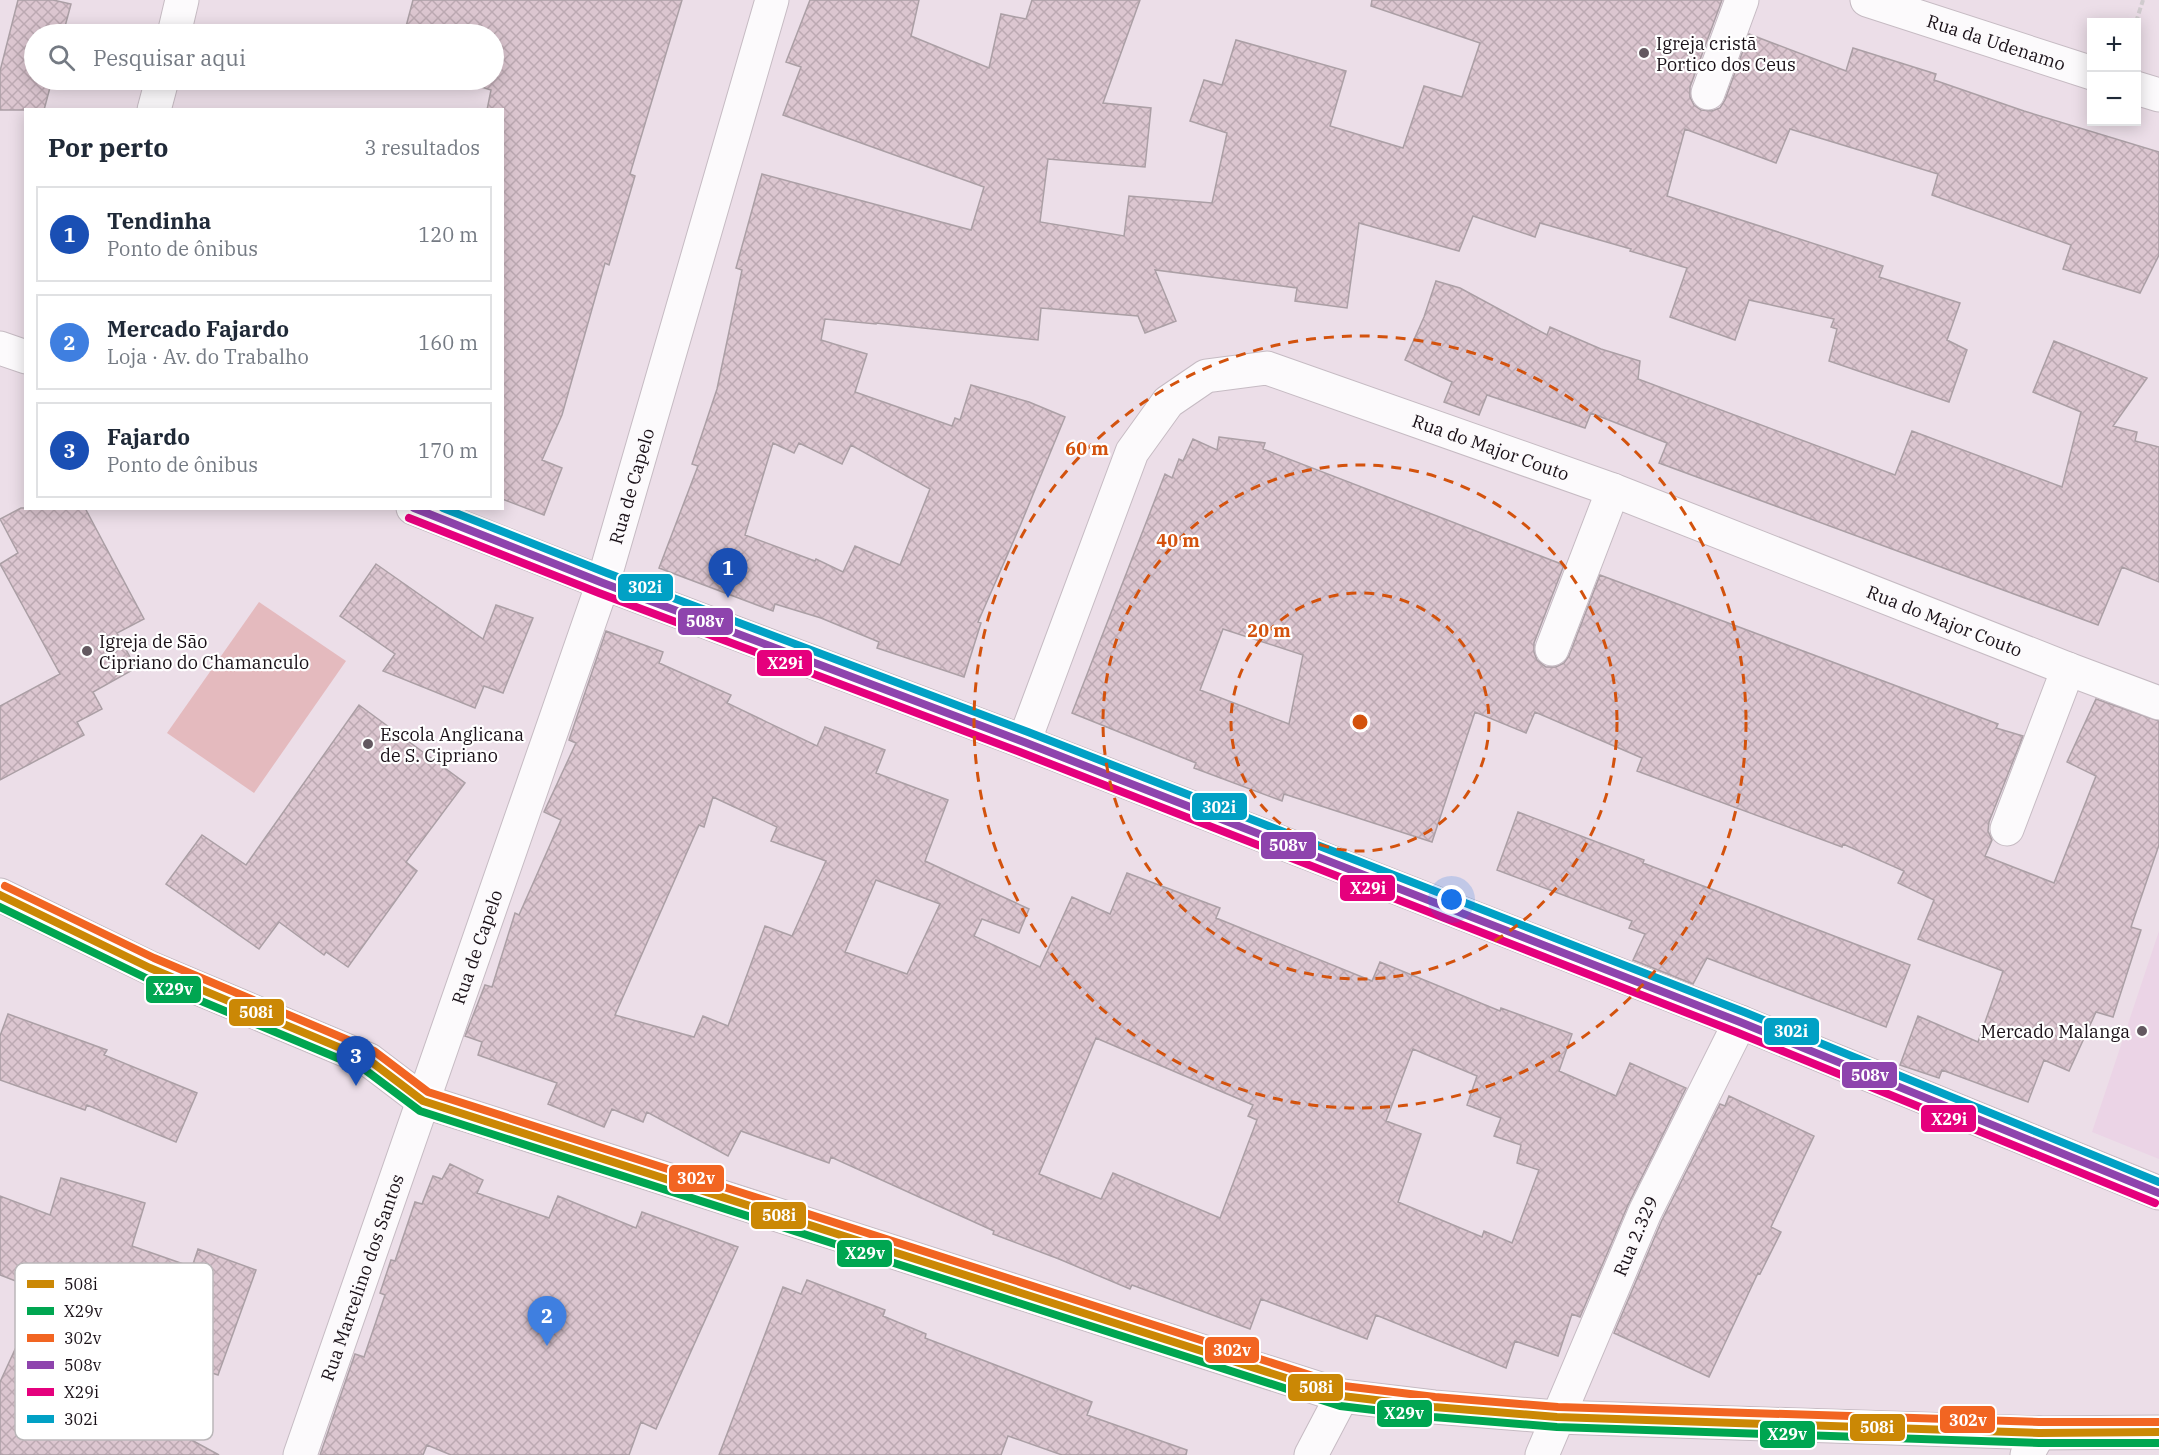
<!DOCTYPE html>
<html lang="pt">
<meta charset="utf-8">
<style>
:root{--surface:#fff;--page:#f6f6f7;--text:#1f2937;--muted:#747a83;--line:#e0e1e3;--accent:#d93025}
body{margin:0;font-family:"IBM Plex Serif",serif;background:var(--page);color:var(--text)}
.controls{position:absolute;right:18px;top:18px;display:grid;overflow:hidden;border-radius:0px;box-shadow:0 3px 15px #0003}
.controls button{width:54px;height:54px;display:grid;place-items:center;padding:0;border:0;border-bottom:2px solid var(--line);background:var(--surface);color:var(--text);font:30px sans-serif}
.you{position:absolute;left:1452px;top:900px;width:21px;height:21px;margin:-15px;border:4px solid #fff;border-radius:50%;background:#1a73e8;box-shadow:0 0 0 9px #1a73e833}
.badge{display:grid;place-items:center;width:39px;height:39px;border-radius:50%;background:var(--accent);color:#fff;font-size:20px;font-weight:700}
.pin{position:absolute;translate:-50% -50px;filter:drop-shadow(0 2px 3px #0008)}
.pin::after{content:'';position:absolute;top:32px;width:21px;height:18px;background:inherit;clip-path:polygon(0 0,100% 0,50% 100%)}
.list{margin:0;padding:0;list-style:none}
h2{display:flex;justify-content:space-between;align-items:center;height:78px;margin:0;padding:0 24px;font-size:26px}
h2 small{font-size:20px;font-weight:400;color:var(--muted)}
.list li{display:grid;grid-template-columns:39px 1fr auto;gap:18px;align-items:center;box-sizing:border-box;height:96px;margin:0 12px 12px;padding:0 12px;border:2px solid var(--line);border-radius:0px}
.list b{display:block;font-size:22px;white-space:nowrap}
.list p{margin:0;font-size:20px;white-space:nowrap;color:var(--muted)}
.list em{font-size:20px;font-style:normal;color:var(--muted)}
.icon{flex:none;width:33px;height:33px;fill:none;stroke:currentColor;stroke-width:2;stroke-linecap:round;stroke-linejoin:round}
.map{position:relative;flex:none;width:2159px;height:1455px;overflow:hidden}
.search{position:absolute;background:var(--surface);box-shadow:0 3px 15px #0003;left:24px;top:24px;width:480px;height:66px;display:flex;align-items:center;gap:15px;box-sizing:border-box;padding:0 21px;border-radius:33px;color:var(--muted);font-size:22px}
.panel{position:absolute;background:var(--surface);box-shadow:0 3px 15px #0003;left:24px;top:108px;width:480px;height:402px;border-radius:0px}
.map>svg:first-child{display:block}
.built{fill:#ebd4e6}
.grass{fill:#e4babe}
.building{fill:url(#building-cross-hatch);stroke:#ab9fa5;stroke-width:1.5;fill-rule:evenodd}
.lines{fill:none;stroke-linecap:round;stroke-linejoin:round}
.minor-casing{stroke:#c6bbc3;stroke-width:35}
.major-casing{stroke:#c6bbc3;stroke-width:35}
.path{stroke:#d0cbce;stroke-width:4;stroke-dasharray:6 3;stroke-linecap:butt}
.minor{stroke:#fcfafc;stroke-width:33}
.major{stroke:#fcfafc;stroke-width:33}
.bus-1-casing{stroke:#fff;stroke-width:12}
.bus-2-casing{stroke:#fff;stroke-width:12}
.bus-3-casing{stroke:#fff;stroke-width:12}
.bus-4-casing{stroke:#fff;stroke-width:12}
.bus-5-casing{stroke:#fff;stroke-width:12}
.bus-6-casing{stroke:#fff;stroke-width:12}
.bus-1{stroke:#cb8805;stroke-width:8}
.bus-2{stroke:#00a651;stroke-width:8}
.bus-3{stroke:#f26522;stroke-width:8}
.bus-4{stroke:#8e44ad;stroke-width:8}
.bus-5{stroke:#e5007d;stroke-width:8}
.bus-6{stroke:#01a1c5;stroke-width:8}
.ring{fill:none;stroke:#d3520d;stroke-width:3;stroke-dasharray:10 8}
.poi-dot{fill:#635860;stroke:#fff;stroke-width:2}
.labels{text-anchor:middle;dominant-baseline:central;stroke-width:4.5;stroke-linejoin:round;paint-order:stroke}
.street-label{font-size:18px;fill:#191017;stroke:#fff}
.poi-label{font-size:18px;fill:#191017;stroke:#fff;text-anchor:start}
.key{fill:#fff;stroke:#bab7b9;stroke-width:1.5}
.key-label{font-size:16px;fill:#191017}
.centre{fill:#d3520d;stroke:#fff;stroke-width:3}
.ring-label{font-size:18px;text-anchor:middle;font-weight:bold;fill:#d3520d;stroke:#fff;stroke-width:4.5;stroke-linejoin:round;paint-order:stroke}
.line-badge{stroke:#fff;stroke-width:2}
.badge-label{font-size:16px;text-anchor:middle;font-weight:bold;fill:#fff}
</style>
<div class="map">
<svg width="2159" height="1455" viewBox="0 0 2159 1455">
<defs>
<pattern id="building-cross-hatch" width="8" height="8" patternUnits="userSpaceOnUse" patternTransform="scale(1.5)"><rect width="8" height="8" fill="#dcc6d0"/><path d="M0 0l8 8M0 8l8-8" fill="none" stroke="#bca9b2"/></pattern>
</defs>
<rect width="100%" height="100%" fill="#ecdee8"/>
<path class="built" d="M2159,931V1159L2092,1132Z"/>
<path class="grass" d="M259,602L346,661L254,793L167,733Z"/>
<path class="building" d="M18,0H53L71,4L63,34H34V80H52L44,110H0V71Z
M413,0H682L630,174L635,176L609,265L605,263L562,415L542,460L562,468L544,515L502,499V110H487L491,90L459,80H494V34H404Z
M810,0H919L911,36L989,68L1001,14L1026,19L1032,0H1140L1103,103L1151,108L1145,167L1048,159L1040,222L1124,236L1129,196L1212,203L1227,133L1190,121L1204,80L1222,85L1236,40L1346,71L1330,126L1403,148L1424,86L1462,97L1480,43L1371,6L1372,0H1722L1690,87V97L1694,105L1701,110L1712,111L1720,108L1725,100L1749,34L1846,71L1853,48L1936,74L1934,80L2024,111L2159,152V255L2140,293L2063,269L2071,245L1932,195L1938,174L1790,129L1776,163L1685,129L1667,196L1883,266L1879,277L1960,303L1947,340L1967,350L1949,402L1829,361L1837,329L1831,327L1834,319L1749,300L1735,340L1670,317L1687,268L1630,251L1631,249L1540,223L1535,237L1473,216L1459,251L1359,223L1347,308L1295,301L1297,288L1155,270L1176,321L1145,333L1138,316L1041,308L1038,340L876,323V324L825,319L821,340L867,354L855,392L952,426L955,418L960,420L971,385L1029,402L1065,417L1020,526L978,622L981,623L964,677L877,648L879,642L821,618L775,604L773,611L659,568L698,466L692,464L717,389L742,270L736,268L762,174L971,230L984,187L783,115L801,67L786,62ZM773,443L794,453L799,443L842,464L851,445L930,489L900,565L855,546L843,572L816,559L815,561L745,535Z
M1436,281L1460,288L1547,335L1550,327L1601,349L1640,361L1638,379L1895,475L1912,431L2062,487L2081,412L2033,392L2054,341L2147,378L2113,426L2137,432L2135,441L2159,447V582L2122,567L2098,625L1659,463L1667,443L1591,413L1585,428L1487,395L1479,415L1444,402L1452,382L1405,360L1424,317Z
M1219,437L1265,443L1263,449L1564,565L1534,643V652L1537,660L1546,667H1556L1564,663L1569,656L1600,575L1998,724L1996,728L2023,736L1989,822L1988,831L1992,840L1985,856L2054,883L2096,776L2067,762L2096,699L2159,721V845L2131,927L2141,930L2113,1017L2096,1012L2069,1071L2044,1060L2028,1102L1942,1070L1939,1078L1900,1065L1918,1016L1978,1042L2003,971L1918,939L1934,900L1898,883L1904,871L1843,844L1842,847L1637,771L1642,758L1535,712L1526,733L1475,712L1432,842L1284,794L1282,801L1194,768L1196,763L1072,713L1165,474L1172,478L1179,459L1183,461L1193,439L1217,450ZM1223,629L1303,655L1289,724L1200,690Z
M21,508H85L144,619L117,633L136,668L93,692L102,709L77,722L84,735L0,780V706L60,674L0,564L18,553L0,519Z
M376,564L483,639L496,605L533,618L503,693L484,686L475,708L383,671L395,654L340,616Z
M606,631L663,652L659,663L731,695L727,703L817,746L825,727L885,750L876,773L948,800L925,861L1029,909L1019,933L982,919L974,936L1040,967L1072,897L1110,914L1127,873L1220,908L1216,918L1372,981L1380,962L1500,1011L1501,1008L1572,1034L1559,1071L1616,1096L1630,1063L1686,1088L1628,1205L1580,1317L1572,1314L1558,1356L1515,1341L1506,1368L1376,1315L1367,1339L1261,1299L1250,1329L1132,1285L1130,1289L1059,1259L993,1234L994,1231L831,1157L829,1163L741,1131L728,1156L647,1112L643,1122L612,1109L604,1127L548,1104L557,1083L478,1055L482,1042L465,1036L485,985L492,987L515,913L519,915L561,820L544,812L576,743L569,740ZM713,797L777,827L771,841L826,861L792,936L765,926L728,1026L703,1016L694,1037L615,1015L699,825L704,827ZM876,880L940,904L907,974L845,952ZM1096,1038L1253,1105L1248,1116L1257,1120L1220,1218L1113,1173L1101,1199L1039,1174ZM1413,1049L1477,1076L1467,1105L1501,1118L1494,1136L1521,1145L1517,1163L1539,1170L1512,1243L1484,1231L1482,1237L1398,1202L1421,1134L1386,1121Z
M359,705L465,783L406,862L417,871L348,967L326,952L324,955L279,922L259,949L166,884L202,835L246,865Z
M1518,812L1644,860L1643,863L1910,965L1886,1027L1707,958L1693,984L1633,960L1645,934L1629,928L1632,921L1497,870Z
M8,1014L107,1050L104,1055L197,1093L176,1142L87,1105L85,1110L0,1080V1036Z
M1729,1096L1814,1136L1771,1227L1781,1232L1760,1274L1758,1273L1709,1377L1614,1333L1662,1220L1720,1104L1725,1106Z
M450,1164L483,1180L477,1193L549,1218L558,1196L636,1228L642,1212L738,1247L656,1429L641,1422L629,1455H451L427,1445L423,1455H320L355,1354L364,1357L385,1295L380,1293L391,1260L395,1261L415,1202L422,1204L433,1176L442,1179Z
M61,1178L145,1203L132,1246L192,1267L198,1249L256,1270L218,1375L32,1311L36,1303L22,1297L26,1285L0,1275V1196L50,1215Z
M807,1280L885,1310L883,1316L926,1334L925,1338L1092,1402L1087,1415L1187,1450L1186,1455H1062L1008,1436L1001,1455H719L783,1287L801,1294Z
M17,1345L219,1455H0V1382Z"/>
<g class="lines">
<defs>
<g id="minor">
<path id="s1" d="M1867,0L2092,73"/>
<path d="M174,34L182,0"/>
<path d="M2136,88L2159,95"/>
<path d="M1708,93L1742,0"/>
<path d="M154,110L162,80"/>
<path d="M1552,649L1613,490"/>
<path id="s2" d="M1024,742L1132,452L1168,402L1206,376L1267,368L1613,490L2068,669L2159,703"/>
<path d="M2007,829L2068,669"/>
<path id="s3" d="M300,1455L603,583L772,0"/>
<path d="M1311,1455L1342,1396"/>
<path id="s4" d="M1542,1455L1645,1212L1740,1022"/>
<path d="M2027,1455L2039,1433"/>
</g>
<path id="major" d="M0,348L26,357
M413,508L603,583L1024,742L1740,1022L2159,1193
M0,895L150,968L369,1060L423,1101L1342,1396L1434,1407L1557,1417L2039,1433L2159,1432"/>
</defs>
<use href="#minor" class="minor-casing"/>
<use href="#major" class="major-casing"/>
<path class="path" d="M2136,22L2143,0"/>
<use href="#minor" class="minor"/>
<use href="#major" class="major"/>
<defs>
<path id="bus-1" d="M0,895L150,968L369,1060L423,1101L1342,1396L1434,1407L1557,1417L2039,1433L2159,1432"/>
<path id="bus-2" d="M0,907L146,978L364,1069L420,1111L1340,1406L1433,1417L1557,1427L2039,1443H2159"/>
<path id="bus-3" d="M5,886L154,958L374,1051L428,1092L1344,1386L1435,1397L1558,1407L2039,1422H2159"/>
<path id="bus-4" d="M414,508L603,583L1024,742L1740,1022L2159,1193"/>
<path id="bus-5" d="M409,518L599,593L1020,752L1736,1032L2155,1203"/>
<path id="bus-6" d="M443,508L607,573L1028,732L1744,1012L2159,1182"/>
</defs>
<use href="#bus-1" class="bus-1-casing"/>
<use href="#bus-2" class="bus-2-casing"/>
<use href="#bus-3" class="bus-3-casing"/>
<use href="#bus-4" class="bus-4-casing"/>
<use href="#bus-5" class="bus-5-casing"/>
<use href="#bus-6" class="bus-6-casing"/>
<use href="#bus-1" class="bus-1"/>
<use href="#bus-2" class="bus-2"/>
<use href="#bus-3" class="bus-3"/>
<use href="#bus-4" class="bus-4"/>
<use href="#bus-5" class="bus-5"/>
<use href="#bus-6" class="bus-6"/>
</g>
<g class="ring">
<circle cx="1360" cy="722" r="129"/>
<circle cx="1360" cy="722" r="257"/>
<circle cx="1360" cy="722" r="386"/>
</g>
<g class="poi-dot">
<circle cx="1644" cy="53" r="6"/>
<circle cx="87" cy="651" r="6"/>
<circle cx="368" cy="744" r="6"/>
<circle cx="2142" cy="1031" r="6"/>
</g>
<g class="labels">
<g class="street-label">
<text stroke="none"><textPath href="#s1" startOffset="136">Rua da Udenamo</textPath></text>
<text stroke="none"><textPath href="#s2" startOffset="716">Rua do Major Couto</textPath></text>
<text stroke="none"><textPath href="#s3" startOffset="1024">Rua de Capelo</textPath></text>
<text stroke="none"><textPath href="#s2" startOffset="1202">Rua do Major Couto</textPath></text>
<text stroke="none"><textPath href="#s3" startOffset="538">Rua de Capelo</textPath></text>
<text stroke="none"><textPath href="#s4" startOffset="238">Rua 2.329</textPath></text>
<text stroke="none"><textPath href="#s3" startOffset="188">Rua Marcelino dos Santos</textPath></text>
</g>
<g class="poi-label">
<text x="1656" y="43">Igreja cristã<tspan x="1656" dy="21">Portico dos Ceus</tspan></text>
<text x="99" y="641">Igreja de São<tspan x="99" dy="21">Cipriano do Chamanculo</tspan></text>
<text x="380" y="734">Escola Anglicana<tspan x="380" dy="21">de S. Cipriano</tspan></text>
<text x="2130" y="1031" text-anchor="end">Mercado Malanga</text>
</g>
</g>
<rect x="15" y="1263" width="198" height="177" rx="9" class="key"/>
<rect x="27" y="1280" width="27" height="8" fill="#cb8805"/>
<rect x="27" y="1307" width="27" height="8" fill="#00a651"/>
<rect x="27" y="1334" width="27" height="8" fill="#f26522"/>
<rect x="27" y="1361" width="27" height="8" fill="#8e44ad"/>
<rect x="27" y="1388" width="27" height="8" fill="#e5007d"/>
<rect x="27" y="1415" width="27" height="8" fill="#01a1c5"/>
<g class="key-label">
<text x="64" y="1290">508i</text>
<text x="64" y="1317">X29v</text>
<text x="64" y="1344">302v</text>
<text x="64" y="1371">508v</text>
<text x="64" y="1398">X29i</text>
<text x="64" y="1425">302i</text>
</g>
<circle cx="1360" cy="722" r="9" class="centre"/>
<g class="ring-label">
<text x="1087" y="455">60 m</text>
<text x="1178" y="547">40 m</text>
<text x="1269" y="637">20 m</text>
</g>
<g class="line-badge">
<rect x="617" y="573" width="57" height="29" rx="6" fill="#01a1c5"/>
<rect x="677" y="607" width="57" height="29" rx="6" fill="#8e44ad"/>
<rect x="756" y="649" width="57" height="28" rx="6" fill="#e5007d"/>
<rect x="1191" y="792" width="57" height="29" rx="6" fill="#01a1c5"/>
<rect x="1260" y="831" width="57" height="29" rx="6" fill="#8e44ad"/>
<rect x="1339" y="874" width="57" height="28" rx="6" fill="#e5007d"/>
<rect x="145" y="975" width="57" height="29" rx="6" fill="#00a651"/>
<rect x="228" y="998" width="57" height="29" rx="6" fill="#cb8805"/>
<rect x="1763" y="1017" width="57" height="29" rx="6" fill="#01a1c5"/>
<rect x="1841" y="1061" width="57" height="28" rx="6" fill="#8e44ad"/>
<rect x="1920" y="1104" width="57" height="29" rx="6" fill="#e5007d"/>
<rect x="668" y="1164" width="57" height="29" rx="6" fill="#f26522"/>
<rect x="750" y="1201" width="57" height="29" rx="6" fill="#cb8805"/>
<rect x="836" y="1239" width="57" height="29" rx="6" fill="#00a651"/>
<rect x="1204" y="1336" width="56" height="28" rx="6" fill="#f26522"/>
<rect x="1287" y="1373" width="57" height="29" rx="6" fill="#cb8805"/>
<rect x="1376" y="1399" width="57" height="29" rx="6" fill="#00a651"/>
<rect x="1939" y="1405" width="57" height="29" rx="6" fill="#f26522"/>
<rect x="1849" y="1413" width="57" height="29" rx="6" fill="#cb8805"/>
<rect x="1759" y="1420" width="57" height="29" rx="6" fill="#00a651"/>
</g>
<g class="badge-label">
<text x="645" y="593">302i</text>
<text x="705" y="627">508v</text>
<text x="785" y="669">X29i</text>
<text x="1219" y="813">302i</text>
<text x="1288" y="851">508v</text>
<text x="1368" y="894">X29i</text>
<text x="173" y="995">X29v</text>
<text x="256" y="1018">508i</text>
<text x="1791" y="1037">302i</text>
<text x="1870" y="1081">508v</text>
<text x="1949" y="1125">X29i</text>
<text x="696" y="1184">302v</text>
<text x="779" y="1221">508i</text>
<text x="865" y="1259">X29v</text>
<text x="1232" y="1356">302v</text>
<text x="1316" y="1393">508i</text>
<text x="1404" y="1419">X29v</text>
<text x="1968" y="1426">302v</text>
<text x="1877" y="1433">508i</text>
<text x="1787" y="1440">X29v</text>
</g>
</svg>
<div class="controls">
<button>+</button>
<button>−</button>
</div>
<div class="you"></div>
<div class="pin badge" style="left:728px;top:598px;background:#1a4fb4">1</div>
<div class="pin badge" style="left:547px;top:1346px;background:#3f7fe0">2</div>
<div class="pin badge" style="left:356px;top:1086px;background:#1a4fb4">3</div>
<div class="search"><svg class="icon" aria-label="search" viewBox="0 0 24 24"><circle cx="10" cy="10" r="6"/><path d="M15 15l6 6"/></svg>Pesquisar aqui</div>
<section class="panel">
<h2>Por perto<small>3 resultados</small></h2>
<ul class="list">
<li><span class="badge" style="background:#1a4fb4">1</span><div><b>Tendinha</b><p>Ponto de ônibus</p></div><em>120 m</em></li>
<li><span class="badge" style="background:#3f7fe0">2</span><div><b>Mercado Fajardo</b><p>Loja · Av. do Trabalho</p></div><em>160 m</em></li>
<li><span class="badge" style="background:#1a4fb4">3</span><div><b>Fajardo</b><p>Ponto de ônibus</p></div><em>170 m</em></li>
</ul>
</section>
</div>
